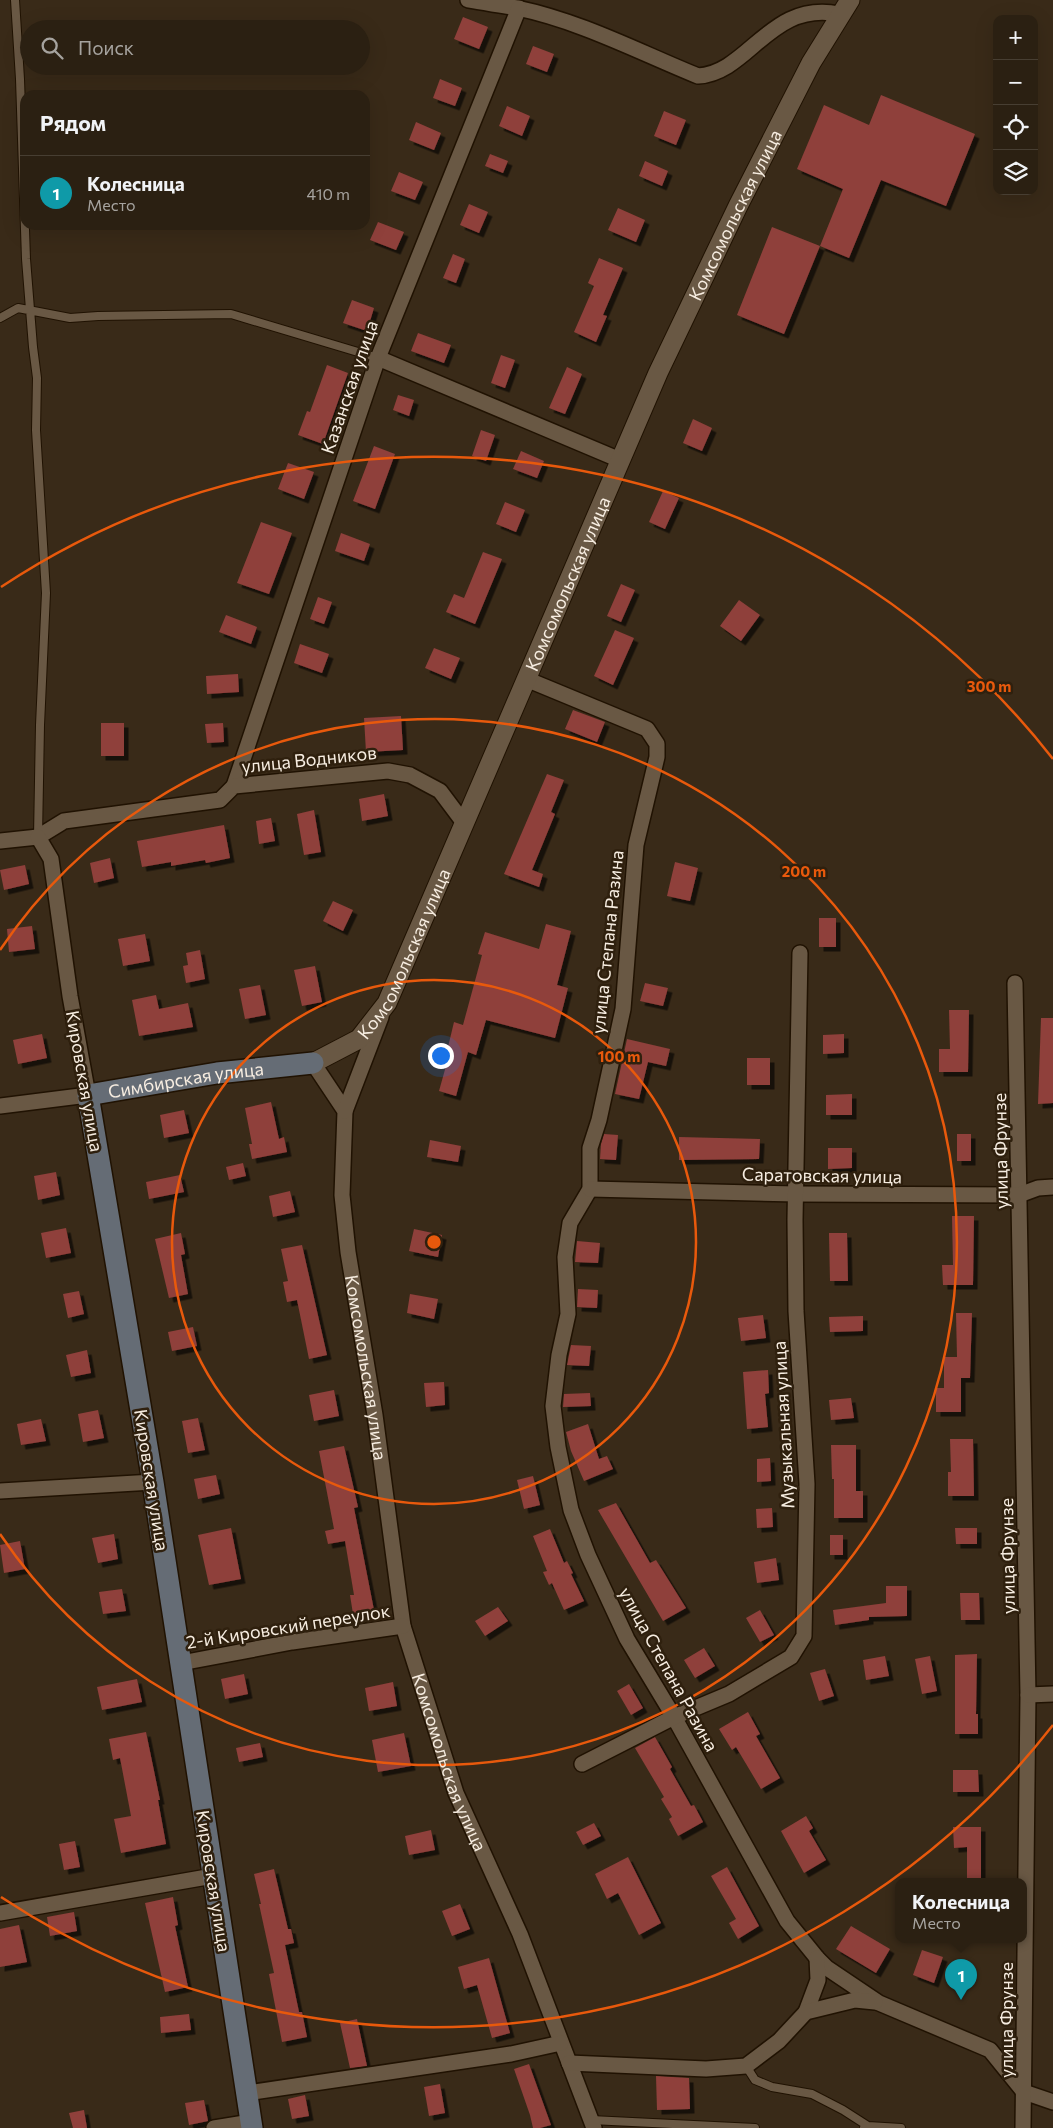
<!DOCTYPE html>
<html lang="ru">
<meta charset="utf-8">
<style>
:root{--surface:#2b2012;--page:#372d20;--text:#f1f3f6;--muted:#a6a39f;--line:#473e32;--accent:#bca0f2}
body{margin:0;font-family:Commissioner,sans-serif;background:var(--page);color:var(--text)}
.controls{position:absolute;right:15px;top:15px;display:grid;overflow:hidden;border-radius:10px;box-shadow:0 5px 20px #0002}
.controls button{width:45px;height:45px;display:grid;place-items:center;padding:0;border:0;border-bottom:1px solid var(--line);background:var(--surface);color:var(--text);font:25px sans-serif}
.you{position:absolute;left:440px;top:1055px;width:18px;height:18px;margin:-12px;border:4px solid #fff;border-radius:50%;background:#1a73e8;box-shadow:0 0 0 8px #1a73e833}
.badge{display:grid;place-items:center;width:32px;height:32px;border-radius:50%;background:var(--accent);color:#fff;font-size:16px;font-weight:700}
.pin{position:absolute;translate:-50% -41px;filter:drop-shadow(0 1px 2px #0008)}
.pin::after{content:'';position:absolute;top:26px;width:18px;height:15px;background:inherit;clip-path:polygon(0 0,100% 0,50% 100%)}
.popup{position:absolute;left:895px;top:1878px;width:132px;height:65px;box-sizing:border-box;display:grid;place-content:center;border-radius:10px;background:var(--surface);filter:drop-shadow(0 1px 4px #0005);font-size:16px;white-space:nowrap;color:var(--muted)}
.popup b{font-size:19px;color:var(--text)}
.popup::after{content:'';position:absolute;left:50%;top:100%;margin-left:-10px;border:10px solid transparent;border-top-color:var(--surface)}
.list{margin:0;padding:0;list-style:none}
h2{display:flex;justify-content:space-between;align-items:center;height:65px;margin:0;padding:0 20px;font-size:21px}
h2 small{font-size:16px;font-weight:400;color:var(--muted)}
.list li{display:grid;grid-template-columns:32px 1fr auto;gap:15px;align-items:center;box-sizing:border-box;height:75px;padding:0 20px;border-top:1px solid var(--line)}
.list b{display:block;font-size:19px;white-space:nowrap}
.list p{margin:0;font-size:16px;white-space:nowrap;color:var(--muted)}
.list em{font-size:16px;font-style:normal;color:var(--muted)}
.icon{flex:none;width:28px;height:28px;fill:none;stroke:currentColor;stroke-width:2;stroke-linecap:round;stroke-linejoin:round}
.map{position:relative;flex:none;width:1053px;height:2128px;overflow:hidden}
.search{position:absolute;background:var(--surface);box-shadow:0 5px 20px #0002;left:20px;top:20px;width:350px;height:55px;display:flex;align-items:center;gap:12px;box-sizing:border-box;padding:0 18px;border-radius:28px;color:var(--muted);font-size:19px}
.panel{position:absolute;background:var(--surface);box-shadow:0 5px 20px #0002;left:20px;top:90px;width:350px;height:140px;border-radius:15px}
.map>svg:first-child{display:block}
.building{fill:#8f3f3b;filter:url(#shadow)}
.lines{fill:none;stroke-linecap:round;stroke-linejoin:round}
.service-casing{stroke:#201202;stroke-width:10}
.minor-casing{stroke:#201202;stroke-width:18}
.tertiary-casing{stroke:#201202;stroke-width:21}
.secondary-casing{stroke:#201202;stroke-width:24}
.service{stroke:#695844;stroke-width:8}
.minor{stroke:#695844;stroke-width:15}
.tertiary{stroke:#695844;stroke-width:19}
.secondary{stroke:#656c75;stroke-width:21}
.ring{fill:none;stroke:#e8590c;stroke-width:2.5}
.labels{text-anchor:middle;dominant-baseline:central;stroke-width:5;stroke-linejoin:round;paint-order:stroke}
.street-label{font-size:18px;fill:#f7ede1;stroke:#2f200e}
.centre{fill:#e8590c;stroke:#2f200e;stroke-width:2.5}
.ring-label{font-size:15px;text-anchor:middle;font-weight:bold;fill:#e8590c;stroke:#2f200e;stroke-width:5;stroke-linejoin:round;paint-order:stroke}
</style>
<div class="map">
<svg width="1053" height="2128" viewBox="0 0 1053 2128">
<defs>
<filter id="shadow"><feDropShadow dx="4.5" dy="4.5" stdDeviation="0" flood-color="#0009"/></filter>
</defs>
<rect width="100%" height="100%" fill="#392a18"/>
<path class="building" d="M463,17L488,27L479,49L454,39Z
M533,46L554,54L547,72L526,64Z
M440,79L462,88L455,106L433,98Z
M881,95L975,134L946,206L881,180L849,258L820,246L843,189L797,169L824,105L869,125Z
M507,106L530,116L522,136L499,126Z
M664,111L686,120L676,145L654,136Z
M416,122L441,133L434,150L409,140Z
M490,154L508,161L503,173L485,166Z
M645,161L668,171L662,186L639,176Z
M399,172L423,182L415,200L391,191Z
M469,204L488,212L479,233L460,225Z
M618,208L645,220L636,242L608,230Z
M378,222L404,232L396,250L370,240Z
M772,227L820,246L784,334L737,315Z
M453,254L465,259L456,283L443,278Z
M599,258L623,268L603,315L607,316L596,342L574,332L594,286L588,283Z
M352,300L374,308L367,331L343,323Z
M418,333L451,345L444,363L411,351Z
M501,355L515,360L505,388L491,383Z
M327,365L348,373L323,444L298,435L307,411L310,412Z
M567,367L582,374L565,414L549,408Z
M398,395L414,400L409,416L393,410Z
M693,419L712,428L702,451L683,443Z
M481,430L495,435L486,461L472,456Z
M374,446L395,454L375,509L353,501Z
M521,451L544,461L537,478L513,469Z
M288,463L314,472L304,499L278,489Z
M663,491L679,498L665,529L649,522Z
M505,502L525,510L516,532L496,524Z
M261,522L292,533L269,594L237,583Z
M341,533L370,544L364,561L335,551Z
M483,552L502,559L475,624L446,612L454,594L464,598Z
M621,584L635,590L621,622L607,616Z
M318,597L332,602L324,624L310,619Z
M739,600L760,615L741,641L720,626Z
M226,615L257,627L251,644L219,632Z
M615,630L634,638L613,685L594,676Z
M300,644L329,654L322,673L294,663Z
M434,648L460,658L451,679L425,668Z
M238,674L239,692L207,694L206,676Z
M573,710L605,722L597,742L565,729Z
M401,716L403,750L366,752L364,718Z
M101,723H124V756H101Z
M223,723L224,742L207,743L205,724Z
M547,774L564,780L551,812L555,814L532,870L543,874L539,887L504,874Z
M384,794L388,816L362,821L359,799Z
M314,810L321,852L304,855L297,814Z
M271,818L275,841L259,844L256,821Z
M224,825L230,858L206,863L205,860L171,866V862L142,867L137,841Z
M110,858L114,878L94,883L90,863Z
M675,862L698,868L690,901L667,896Z
M25,865L29,884L4,890L0,870Z
M333,901L353,910L343,931L323,921Z
M819,918H836V947H819Z
M546,924L571,931L557,985L568,988L555,1038L486,1020L476,1055L468,1052L456,1096L439,1091L451,1048L448,1047L454,1022L463,1025L482,955L478,954L485,932L539,949Z
M32,926L35,949L9,952L7,929Z
M145,934L150,961L123,966L118,939Z
M200,950L205,979L186,983L183,966L188,965L186,953Z
M315,966L322,1002L302,1006L294,970Z
M645,983L668,988L663,1006L640,1001Z
M260,985L266,1015L245,1019L239,989Z
M156,995L159,1009L188,1003L193,1027L139,1036L132,1000Z
M949,1010H969L968,1072H939V1049H950Z
M1041,1018H1053V1103L1038,1104Z
M42,1034L47,1058L18,1064L13,1040Z
M844,1034V1053L823,1054V1035Z
M627,1039L670,1049L666,1066L648,1062L639,1099L615,1094Z
M747,1058H770V1085H747Z
M852,1094V1115H826V1095Z
M271,1102L279,1139L284,1137L287,1152L252,1159L249,1144H252L245,1108Z
M184,1110L189,1133L164,1138L160,1115Z
M604,1134L618,1135L616,1160L600,1159L601,1144Z
M957,1134H971V1161H957Z
M679,1137L760,1139L759,1159L679,1160Z
M430,1140L461,1146L458,1162L427,1157Z
M828,1148H852V1168L828,1169Z
M243,1163L246,1176L229,1180L226,1167Z
M56,1172L60,1195L38,1200L34,1176Z
M180,1175L184,1192L149,1199L146,1182Z
M290,1191L295,1212L273,1217L269,1196Z
M952,1216H974L973,1285H943L942,1265H953Z
M66,1228L71,1253L46,1258L41,1233Z
M414,1229L442,1235L438,1257L409,1251Z
M181,1233L185,1254L181,1255L188,1294L169,1298L155,1239Z
M829,1233H847L848,1281H830Z
M577,1241L600,1243L598,1263L575,1262Z
M302,1245L327,1355L309,1359L297,1300L287,1302L283,1282L288,1281L281,1249Z
M578,1289L598,1290L597,1308L577,1307Z
M79,1291L84,1314L68,1318L63,1294Z
M410,1294L438,1299L434,1319L407,1313Z
M956,1313H972L970,1378H961V1412H936V1388H944V1357H957Z
M763,1315L766,1338L741,1341L738,1318Z
M863,1316V1331L830,1332L829,1317Z
M193,1327L197,1346L172,1351L168,1332Z
M571,1345L591,1346L589,1366L567,1365Z
M87,1350L91,1373L71,1377L66,1355Z
M768,1370L769,1393L765,1394L768,1427L747,1429L743,1372Z
M444,1382L445,1405L426,1407L424,1383Z
M334,1390L339,1416L314,1421L309,1395Z
M590,1393L591,1406L563,1407L564,1394Z
M851,1398L854,1418L831,1420L829,1400Z
M98,1410L104,1438L83,1442L78,1414Z
M198,1418L205,1450L188,1453L182,1421Z
M41,1419L46,1441L21,1445L17,1424Z
M588,1424L599,1459L607,1456L613,1469L584,1481L571,1451L566,1432Z
M950,1439H973L974,1496H948V1472H951Z
M831,1445H856V1491H863V1518H834V1479H832Z
M344,1446L358,1507L354,1508L374,1610L353,1614L350,1595H354L345,1541L328,1544L325,1531L334,1529L319,1451Z
M770,1458L771,1481L757,1482V1459Z
M216,1475L220,1494L198,1499L194,1479Z
M533,1476L540,1505L524,1509L517,1480Z
M616,1503L650,1563L656,1560L686,1608L663,1621L598,1510Z
M772,1508L773,1527L757,1528L756,1509Z
M231,1528L241,1579L209,1585L198,1535Z
M955,1528H977V1544H956Z
M550,1529L564,1563L567,1561L573,1573L571,1574L584,1601L564,1610L552,1583L549,1585L543,1572L547,1571L533,1536Z
M114,1534L118,1559L98,1563L92,1538Z
M830,1535H843V1555H830Z
M20,1541L25,1569L4,1573L0,1545Z
M776,1558L779,1580L757,1583L754,1562Z
M886,1586H907V1616L869,1617V1620L835,1625L833,1610L886,1603Z
M122,1589L126,1611L103,1614L99,1592Z
M960,1593H979L980,1620H961Z
M498,1607L508,1621L485,1636L475,1621Z
M760,1610L774,1635L760,1642L746,1618Z
M704,1648L715,1666L695,1678L684,1660Z
M977,1654L976,1714H978V1734H955V1655Z
M885,1656L889,1676L866,1680L863,1660Z
M930,1656L937,1691L922,1694L915,1659Z
M825,1669L834,1696L819,1701L810,1673Z
M244,1674L248,1694L225,1699L221,1679Z
M137,1679L142,1702L102,1710L97,1687Z
M393,1682L397,1706L369,1711L365,1688Z
M629,1684L643,1708L631,1715L617,1691Z
M748,1712L760,1734L756,1736L780,1778L761,1789L736,1747L732,1750L719,1729Z
M146,1732L160,1800H158L166,1844L121,1853L114,1819L131,1816L120,1758L113,1760L109,1739Z
M404,1733L411,1766L378,1772L372,1740Z
M655,1737L672,1767L670,1769L691,1806L694,1805L703,1822L678,1836L669,1819L672,1817L661,1799L664,1797L635,1748Z
M260,1743L263,1757L239,1762L236,1748Z
M953,1770H978L979,1792H953Z
M806,1816L813,1828L809,1831L826,1860L804,1873L781,1831Z
M594,1823L601,1836L583,1845L576,1832Z
M953,1827H981V1881H967V1847L954,1848Z
M431,1830L435,1850L409,1855L405,1836Z
M75,1841L80,1867L64,1870L59,1844Z
M628,1857L661,1923L639,1935L618,1893L607,1899L595,1874Z
M727,1867L759,1926L738,1939L729,1923L736,1919L711,1876Z
M274,1869L288,1929H291L294,1943L285,1945L299,2012H302L307,2037L282,2042L269,1974L274,1973L259,1904H261L254,1874Z
M173,1897L178,1925L175,1926L188,1987L165,1992L145,1903Z
M460,1904L470,1929L452,1936L442,1911Z
M74,1912L77,1931L50,1936L47,1917Z
M19,1925L27,1962L0,1967V1929Z
M851,1926L890,1949L876,1973L836,1949Z
M922,1950L943,1957L934,1983L913,1975Z
M489,1958L510,2033L492,2038L477,1985L464,1989L458,1967Z
M189,2014L191,2030L161,2033L160,2017Z
M357,2019L367,2066L350,2068L340,2023Z
M529,2064L551,2125L540,2128H533L530,2115L514,2069Z
M656,2076L689,2078L690,2109L657,2110Z
M440,2084L445,2113L429,2116L424,2087Z
M305,2095L309,2116L292,2119L288,2099Z
M204,2100L208,2121L189,2125L185,2103Z
M84,2110L87,2128H73L69,2113Z"/>
<g class="lines">
<defs>
<path id="service" d="M15,0L20,79L26,259L33,347L37,378L36,430L46,593L40,725L38,837
M0,318L18,308L70,318L98,316L231,314L378,358
M746,2066L755,2080L772,2087L812,2094L843,2110L868,2126
M591,2120L755,2128
M864,2128L868,2126L901,2128"/>
<g id="minor">
<path d="M468,0C484,3 501,5 517,8C580,21 639,52 698,76C749,73 770,0 839,14"/>
<path d="M378,358L620,460"/>
<path d="M526,679L647,729L657,744V757L636,845L623,1009L599,1120L590,1148V1189L570,1223L565,1257L568,1314L559,1355L553,1406L558,1447L571,1510L588,1555L627,1639L674,1717L787,1921L817,1958L827,1968L879,2003L990,2050L1024,2092L1053,2102"/>
<path d="M234,786L378,358L519,8"/>
<path d="M0,841L38,837L64,821L220,800L234,786L388,771L410,775L440,791L464,823"/>
<path d="M1015,983L1028,1695L1023,2128"/>
<path id="s1" d="M313,1063L345,1111L342,1195L348,1252L375,1415L403,1626L456,1793L520,1934L594,2128"/>
<path d="M0,1106L88,1095L70,996L51,859L38,837"/>
<path d="M345,1111L381,1017"/>
<path d="M590,1189L797,1194L1019,1195L1038,1188L1053,1187"/>
<path d="M0,1491L153,1482"/>
<path d="M181,1663L292,1642L403,1626"/>
<path d="M1028,1695L1053,1694"/>
<path d="M582,1764L674,1717L729,1694L791,1657L804,1636L807,1484L796,1311L795,1220L800,953"/>
<path d="M0,1913L213,1876"/>
<path d="M806,2012L818,1980L817,1958"/>
<path d="M569,2063L706,2069L746,2066L779,2041L806,2012L855,2000L875,2002"/>
<path d="M247,2093L511,2054L561,2043"/>
<path d="M214,2128L251,2122"/>
</g>
<g id="tertiary">
<path id="s2" d="M313,1063L359,1039L387,1003L658,373L738,206L811,63L850,0"/>
</g>
<g id="secondary">
<path id="s3" d="M252,2128L153,1482L88,1095L217,1073L313,1063"/>
</g>
</defs>
<use href="#service" class="service-casing"/>
<use href="#minor" class="minor-casing"/>
<use href="#tertiary" class="tertiary-casing"/>
<use href="#secondary" class="secondary-casing"/>
<use href="#service" class="service"/>
<use href="#minor" class="minor"/>
<use href="#tertiary" class="tertiary"/>
<use href="#secondary" class="secondary"/>
</g>
<g class="ring">
<circle cx="434" cy="1242" r="262"/>
<path d="M0 950A523 523 0 1 1 0 1534"/>
<path d="M1053 1725A785 785 0 0 1 1 1897M1 587A785 785 0 0 1 1053 759"/>
</g>
<g class="labels">
<g class="street-label">
<text stroke="none"><textPath href="#s2" startOffset="959">Комсомольская улица</textPath></text>
<text transform="translate(349 387) rotate(-71)">Казанская улица</text>
<text stroke="none"><textPath href="#s2" startOffset="554">Комсомольская улица</textPath></text>
<text transform="translate(309 759) rotate(-6)">улица Водников</text>
<text transform="translate(607 942) rotate(-84)">улица Степана Разина</text>
<text stroke="none"><textPath href="#s2" startOffset="149">Комсомольская улица</textPath></text>
<text stroke="none"><textPath href="#s3" startOffset="1145">Симбирская улица</textPath></text>
<text transform="translate(85 1081) rotate(80)">Кировская улица</text>
<text transform="translate(1000 1151) rotate(-91)">улица Фрунзе</text>
<text transform="translate(822 1175) rotate(1)">Саратовская улица</text>
<text stroke="none"><textPath href="#s1" startOffset="316">Комсомольская улица</textPath></text>
<text transform="translate(783 1425) rotate(-93)">Музыкальная улица</text>
<text transform="translate(152 1480) rotate(81)">Кировская улица</text>
<text transform="translate(1007 1556) rotate(-91)">улица Фрунзе</text>
<text transform="translate(288 1626) rotate(-9)">2-й Кировский переулок</text>
<text transform="translate(669 1669) rotate(61)">улица Степана Разина</text>
<text stroke="none"><textPath href="#s1" startOffset="721">Комсомольская улица</textPath></text>
<text transform="translate(214 1881) rotate(81)">Кировская улица</text>
<text transform="translate(1006 2020) rotate(-90)">улица Фрунзе</text>
</g>
</g>
<circle cx="434" cy="1242" r="8" class="centre"/>
<g class="ring-label">
<text x="989" y="692">300 m</text>
<text x="804" y="877">200 m</text>
<text x="619" y="1062">100 m</text>
</g>
</svg>
<div class="controls">
<button>+</button>
<button>−</button>
<button><svg class="icon" aria-label="locate" viewBox="0 0 24 24"><circle cx="12" cy="12" r="6"/><path d="M12 2v4M12 18v4M2 12h4M18 12h4"/></svg></button>
<button><svg class="icon" aria-label="layers" viewBox="0 0 24 24"><path d="M12 4l9 5-9 5-9-5zM3 14l9 5 9-5"/></svg></button>
</div>
<div class="you"></div>
<div class="pin badge" style="left:961px;top:2000px;background:#0f9aa8">1</div>
<div class="popup"><b>Колесница</b>Место</div>
<div class="search"><svg class="icon" aria-label="search" viewBox="0 0 24 24"><circle cx="10" cy="10" r="6"/><path d="M15 15l6 6"/></svg>Поиск</div>
<section class="panel">
<h2>Рядом<small></small></h2>
<ul class="list">
<li><span class="badge" style="background:#0f9aa8">1</span><div><b>Колесница</b><p>Место</p></div><em>410 m</em></li>
</ul>
</section>
</div>
